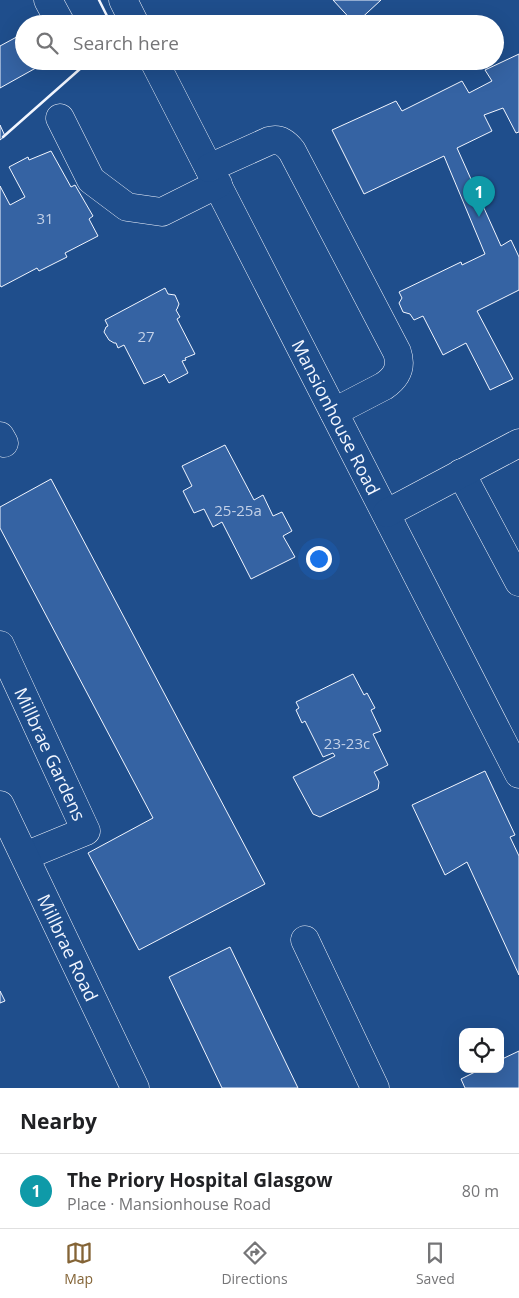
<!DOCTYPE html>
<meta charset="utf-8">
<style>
:root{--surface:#fff;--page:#f6f6f6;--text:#202124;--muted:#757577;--line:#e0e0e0;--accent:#846436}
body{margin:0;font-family:"Open Sans",sans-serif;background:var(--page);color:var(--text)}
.controls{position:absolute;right:15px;bottom:15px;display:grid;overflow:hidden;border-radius:10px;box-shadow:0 5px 20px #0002}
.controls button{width:45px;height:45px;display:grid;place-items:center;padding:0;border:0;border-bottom:1px solid var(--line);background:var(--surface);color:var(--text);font:25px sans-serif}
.you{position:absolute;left:318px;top:558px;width:18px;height:18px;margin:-12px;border:4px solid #fff;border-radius:50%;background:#1a73e8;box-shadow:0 0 0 8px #1a73e833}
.badge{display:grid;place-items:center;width:32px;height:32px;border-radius:50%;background:var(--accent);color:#fff;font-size:16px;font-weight:700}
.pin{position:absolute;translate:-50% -41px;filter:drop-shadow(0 1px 2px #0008)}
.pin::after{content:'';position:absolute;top:26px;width:18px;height:15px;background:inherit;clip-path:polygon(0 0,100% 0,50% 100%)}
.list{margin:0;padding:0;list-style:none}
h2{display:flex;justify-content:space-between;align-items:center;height:65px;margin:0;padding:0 20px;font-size:21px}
h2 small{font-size:16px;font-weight:400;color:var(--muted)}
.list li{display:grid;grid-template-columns:32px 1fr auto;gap:15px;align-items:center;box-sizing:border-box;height:75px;padding:0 20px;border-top:1px solid var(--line)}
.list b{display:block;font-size:19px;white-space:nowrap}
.list p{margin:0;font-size:16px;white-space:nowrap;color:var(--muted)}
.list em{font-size:16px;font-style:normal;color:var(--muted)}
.icon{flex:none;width:28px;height:28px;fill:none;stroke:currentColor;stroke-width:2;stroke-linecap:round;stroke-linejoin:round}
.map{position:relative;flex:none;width:519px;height:1088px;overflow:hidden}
.search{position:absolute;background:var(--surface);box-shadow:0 5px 20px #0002;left:15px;right:15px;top:15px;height:55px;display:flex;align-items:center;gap:12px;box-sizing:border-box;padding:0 18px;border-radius:28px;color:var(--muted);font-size:19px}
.sheet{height:140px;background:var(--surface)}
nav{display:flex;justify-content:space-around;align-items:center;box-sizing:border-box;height:70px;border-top:1px solid var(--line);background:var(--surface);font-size:14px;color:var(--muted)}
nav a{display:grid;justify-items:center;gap:2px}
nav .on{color:var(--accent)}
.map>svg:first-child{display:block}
.building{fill:#3563a3;stroke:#f2f6ff}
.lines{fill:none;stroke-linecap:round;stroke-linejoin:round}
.minor-casing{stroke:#f2f6ff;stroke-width:29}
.minor{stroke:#1f4e8c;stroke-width:28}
.wall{stroke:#f2f6ff;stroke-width:2.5}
.labels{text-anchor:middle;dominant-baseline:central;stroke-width:4;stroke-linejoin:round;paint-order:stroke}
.number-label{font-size:15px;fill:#c3d1e8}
.street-label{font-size:18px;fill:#f2f6ff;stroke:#1f4e8c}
</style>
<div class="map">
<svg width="519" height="1088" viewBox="0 0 519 1088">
<rect width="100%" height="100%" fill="#1f4e8c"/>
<path class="building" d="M333,0H381L355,24Z
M24,33V61H41L43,64L0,88V46Z
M519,54V132L516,133L503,108L484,115L492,131L457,148L501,246L511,240L519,257V290L477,311L513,379L490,390L466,343L443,355L423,316L414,320L410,314L403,312L399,303L402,298L399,292L461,262L462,265L485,254L444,156L364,194L332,130L396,101L402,111L462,81L469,93L492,81L485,70Z
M0,125L5,136L0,140Z
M51,151L71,187L75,185L93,216L89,219L98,236L65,253L67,257L39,271L37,268L1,287L0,285V186L10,205L25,197L9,167L28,157L29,160Z
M165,288L168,294L175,295L179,304L177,309L176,310L180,317L177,319L195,354L185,358L186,360L182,361L188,373L169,383L164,374L162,376L144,384L124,345L118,348L116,343H114L109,340L104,332L106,327L108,326L105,320Z
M225,445L254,500L263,495L273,516L282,512L292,531L283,536L295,557L251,579L222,522L213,527L204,509L194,513L183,491L192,486L182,466Z
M51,479L265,884L139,950L88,853L153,818L0,528V507Z
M353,674L364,695L367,693L375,708L371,710L381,731L373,734L388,765L374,772L379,782L378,789L320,817L313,814L293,777L335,756L333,753L323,757L305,721L302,723L296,710L299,708L296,702Z
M485,771L515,835L510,837L519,856V975L467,862L445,875L412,805Z
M230,947L298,1088H222L169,977Z
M0,991L5,1001L0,1003Z
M519,1051V1088H465L461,1079L481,1069H500V1060Z"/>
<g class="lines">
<defs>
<g id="minor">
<path d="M48,0L61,24"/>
<path d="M123,0L135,24"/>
<path id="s1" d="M154,61L519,774"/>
<path d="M60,118L91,180L127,207L162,212L218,184"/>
<path d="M209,168L269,141C279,138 286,143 292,151L397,352C402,367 397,377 384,386L334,412"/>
<path d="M0,436L4,443"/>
<path d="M461,473L519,582"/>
<path d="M387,513L519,443"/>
<path id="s2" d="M0,645L86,831L25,856"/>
<path id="s3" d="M0,805L135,1088"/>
<path d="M305,940L375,1088"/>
</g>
</defs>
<use href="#minor" class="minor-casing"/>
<use href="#minor" class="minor"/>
<path class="wall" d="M99,0L111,24
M3,137L89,61"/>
</g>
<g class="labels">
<g class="number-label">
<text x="45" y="218">31</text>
<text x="146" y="336">27</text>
<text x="238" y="510">25-25a</text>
<text x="347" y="743">23-23c</text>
</g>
<g class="street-label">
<text stroke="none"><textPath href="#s1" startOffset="400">Mansionhouse Road</textPath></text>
<text stroke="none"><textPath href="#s2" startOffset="120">Millbrae Gardens</textPath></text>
<text stroke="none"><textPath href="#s3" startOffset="158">Millbrae Road</textPath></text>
</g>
</g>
</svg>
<div class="controls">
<button><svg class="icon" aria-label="locate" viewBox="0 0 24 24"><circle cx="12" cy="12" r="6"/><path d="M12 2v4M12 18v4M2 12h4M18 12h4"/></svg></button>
</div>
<div class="you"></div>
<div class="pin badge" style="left:479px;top:217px;background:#0f9aa8">1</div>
<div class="search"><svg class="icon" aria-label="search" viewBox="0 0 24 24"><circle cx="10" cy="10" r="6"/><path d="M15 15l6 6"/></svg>Search here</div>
</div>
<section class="sheet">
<h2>Nearby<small></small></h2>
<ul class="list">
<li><span class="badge" style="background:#0f9aa8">1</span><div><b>The Priory Hospital Glasgow</b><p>Place · Mansionhouse Road</p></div><em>80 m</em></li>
</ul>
</section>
<nav>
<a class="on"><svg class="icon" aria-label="map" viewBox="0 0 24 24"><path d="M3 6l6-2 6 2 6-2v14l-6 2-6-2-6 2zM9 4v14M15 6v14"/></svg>Map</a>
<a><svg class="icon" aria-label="directions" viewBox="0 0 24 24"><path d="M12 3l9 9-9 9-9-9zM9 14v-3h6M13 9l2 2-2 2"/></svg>Directions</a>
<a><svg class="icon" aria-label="saved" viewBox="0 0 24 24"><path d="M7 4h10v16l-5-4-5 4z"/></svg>Saved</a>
</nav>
